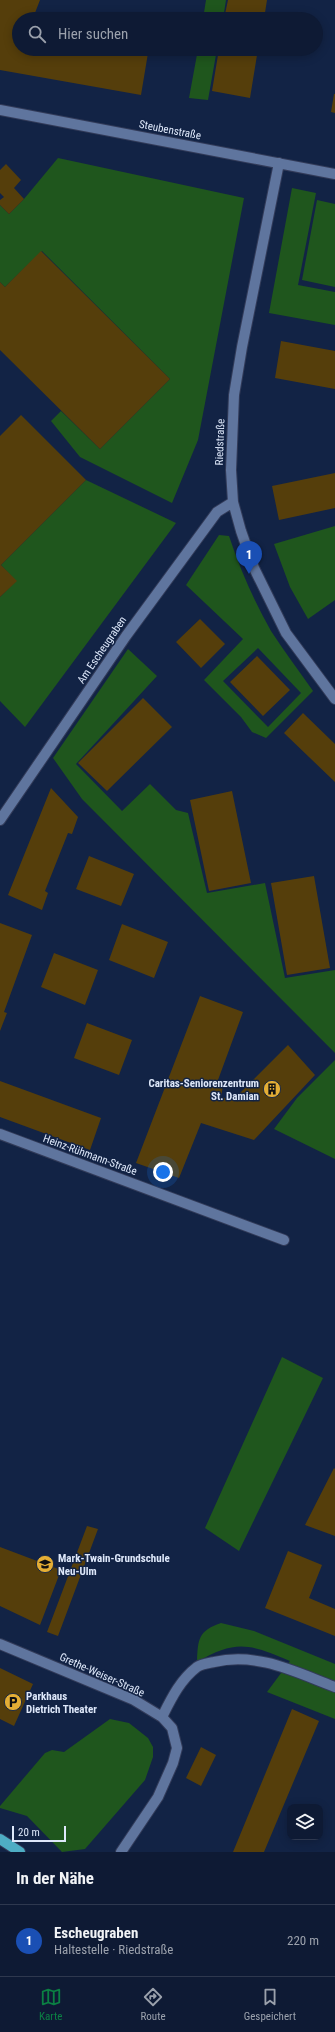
<!DOCTYPE html>
<html lang="de">
<meta charset="utf-8">
<style>
:root{--surface:#0e1a34;--page:#1c2740;--text:#f1f3f6;--muted:#9ba1ac;--line:#2e384f;--accent:#0b8043}
body{margin:0;font-family:"Roboto Condensed",sans-serif;background:var(--page);color:var(--text)}
.controls{position:absolute;right:12px;bottom:12px;display:grid;overflow:hidden;border-radius:8px;box-shadow:0 2px 10px #0003}
.controls button{width:36px;height:36px;display:grid;place-items:center;padding:0;border:0;border-bottom:1px solid var(--line);background:var(--surface);color:var(--text);font:20px sans-serif}
.scale{position:absolute;left:12px;bottom:10px;width:54px;box-sizing:border-box;padding-left:4px;border:2px solid #dee8fa;border-top:0;font-size:11px;line-height:14px;white-space:nowrap;color:#dee8fa;-webkit-text-stroke:3px #122345;paint-order:stroke}
.you{position:absolute;left:163px;top:1172px;width:14px;height:14px;margin:-10px;border:3px solid #fff;border-radius:50%;background:#1a73e8;box-shadow:0 0 0 6px #1a73e833}
.badge{display:grid;place-items:center;width:26px;height:26px;border-radius:50%;background:var(--accent);color:#fff;font-size:13px;font-weight:700}
.pin{position:absolute;translate:-50% -33px;filter:drop-shadow(0 1px 2px #0008)}
.pin::after{content:'';position:absolute;top:21px;width:14px;height:12px;background:inherit;clip-path:polygon(0 0,100% 0,50% 100%)}
.list{margin:0;padding:0;list-style:none}
h2{display:flex;justify-content:space-between;align-items:center;height:52px;margin:0;padding:0 16px;font-size:17px}
h2 small{font-size:13px;font-weight:400;color:var(--muted)}
.list li{display:grid;grid-template-columns:26px 1fr auto;gap:12px;align-items:center;box-sizing:border-box;height:72px;padding:0 16px;border-top:1px solid var(--line)}
.list b{display:block;font-size:15px;white-space:nowrap}
.list p{margin:0;font-size:13px;white-space:nowrap;color:var(--muted)}
.list em{font-size:13px;font-style:normal;color:var(--muted)}
.icon{flex:none;width:22px;height:22px;fill:none;stroke:currentColor;stroke-width:2;stroke-linecap:round;stroke-linejoin:round}
.map{position:relative;flex:none;width:335px;height:1852px;overflow:hidden}
.search{position:absolute;background:var(--surface);box-shadow:0 2px 10px #0003;left:12px;right:12px;top:12px;height:44px;display:flex;align-items:center;gap:10px;box-sizing:border-box;padding:0 14px;border-radius:22px;color:var(--muted);font-size:15px}
.sheet{height:124px;background:var(--surface)}
nav{display:flex;justify-content:space-around;align-items:center;box-sizing:border-box;height:56px;border-top:1px solid var(--line);background:var(--surface);font-size:11px;color:var(--muted)}
nav a{display:grid;justify-items:center;gap:2px}
nav .on{color:var(--accent)}
.map>svg:first-child{display:block}
.green{fill:#1f561d;fill-rule:evenodd}
.building{fill:#553e0b}
.lines{fill:none;stroke-linecap:round;stroke-linejoin:round}
.street-casing{stroke:#323b59;stroke-width:12}
.primary-casing{stroke:#323b59;stroke-width:12}
.street{stroke:#5f759e;stroke-width:10}
.primary{stroke:#4eadc4;stroke-width:10}
.labels{text-anchor:middle;dominant-baseline:central;stroke-width:3;stroke-linejoin:round;paint-order:stroke}
.street-label{font-size:11px;fill:#dee8fa;stroke:#122345}
.poi-label{font-size:11px;font-weight:bold;fill:#dee8fa;stroke:#122345;text-anchor:start}
</style>
<div class="map">
<svg width="335" height="1852" viewBox="0 0 335 1852">
<rect width="100%" height="100%" fill="#122345"/>
<path class="green" d="M206,0H226L223,19H203Z
M198,49H217L208,100L189,98Z
M58,158L244,198L198,440L172,503L80,457L51,421L61,411L100,449L170,379L42,251L5,287L0,282V205L9,214L24,199Z
M292,188L316,193L298,285L335,292V325L269,313Z
M317,200L335,204V287L302,280Z
M86,480L176,523L25,727L0,701V597L16,581L1,565Z
M335,526V600L308,619L290,587L274,544Z
M219,535L229,536C240,569 254,601 271,631C284,651 299,671 313,691L266,738L252,732L241,717L204,680L243,639L186,585ZM258,648L301,693L268,727L223,681Z
M128,649L157,676L76,764L122,811L150,784L176,810L188,813L207,893L265,883L285,978L335,970V1053L82,799L53,758Z
M335,1060V1159L274,1129L297,1098Z
M282,1357L323,1378L239,1551L205,1528Z
M221,1623L254,1631L335,1664V1719L267,1692L290,1661C250,1644 236,1639 197,1662C198,1639 198,1631 221,1623Z
M110,1719L129,1723L148,1738L153,1747V1757L145,1780L85,1849L62,1852L27,1816L0,1808V1806L45,1753L52,1750L64,1752Z"/>
<path class="building" d="M0,0H40L33,18L28,16L27,19H19V49H122L148,53L141,95L0,70Z
M228,0H267L264,19H224Z
M219,49H258L250,98L212,91Z
M334,94H335V113L331,112Z
M6,164L21,180L14,188L24,199L9,214L0,205V200L4,197L0,193V170Z
M41,251L170,379L100,449L0,350V282L5,287Z
M281,341L335,351V389L275,378Z
M21,415L86,480L1,565L17,581L0,597V436Z
M335,473V508L279,520L272,486Z
M200,619L225,644L201,668L176,642Z
M257,656L290,690L263,716L230,682Z
M143,698L172,727L107,791L78,763Z
M303,713L335,744V782L284,733Z
M51,788L78,817L72,834L68,833L45,891L48,893L42,910L8,895Z
M232,791L251,883L209,891L190,800Z
M89,856L134,874L121,906L76,889Z
M314,876L330,968L287,975L271,883Z
M0,923L32,935L4,1012L7,1013L0,1031Z
M122,924L168,942L154,978L109,960Z
M54,953L98,970L85,1005L41,987Z
M200,996L243,1012L218,1080L224,1081L221,1097L233,1100L288,1045L315,1075L254,1140L201,1123L179,1178L136,1163Z
M87,1023L132,1040L119,1075L74,1058Z
M0,1081L101,1118L90,1150L0,1117Z
M334,1468L335,1469V1536L305,1525Z
M87,1526L98,1529L58,1636L47,1632Z
M0,1547L61,1570L40,1625L0,1606Z
M288,1551L322,1565L309,1598L335,1609V1636L265,1608Z
M0,1668L33,1684L14,1726L0,1719Z
M292,1709L319,1721L264,1852H233Z
M201,1747L216,1755L201,1786L186,1778Z"/>
<g class="lines">
<defs>
<path id="street" d="M0,110L335,174
M279,163L242,347L234,395L231,470L233,502L241,531L254,568L286,633L335,699
M0,820L126,636L217,512L233,502
M0,1134L284,1240
M0,1644L134,1700L162,1717L172,1728L177,1748L173,1763L158,1797L121,1852
M162,1717C171,1699 180,1680 197,1667C201,1664 209,1663 214,1662C258,1652 295,1672 335,1687"/>
<path id="primary" d="M0,1839L20,1852"/>
</defs>
<use href="#street" class="street-casing"/>
<use href="#primary" class="primary-casing"/>
<use href="#street" class="street"/>
<use href="#primary" class="primary"/>
</g>
<defs>
<symbol id="building-disc" viewBox="-11 -11 22 22"><circle r="9.5" fill="#e4ae35" stroke="#122345"/><path d="M-4-6H4V6H1V3H-1V6H-4ZM-2.5-4.3h1.7v1.8h-1.7ZM.8-4.3h1.7v1.8H.8ZM-2.5-1h1.7V.8h-1.7ZM.8-1h1.7V.8H.8Z" fill="#111"/></symbol>
<symbol id="school-disc" viewBox="-11 -11 22 22"><circle r="9.5" fill="#e4ae35" stroke="#122345"/><path d="M0-5L7-2L0 1L-7-2ZM-4 1L0 2.5L4 1V4Q0 6-4 4Z" fill="#111"/></symbol>
<symbol id="parking-disc" viewBox="-11 -11 22 22"><circle r="9.5" fill="#e4ae35" stroke="#122345"/><path d="M-3.5-5.5H1a3.5 3.5 0 0 1 0 7H-1V5.5H-3.5ZM-1-3.4V-.6H.8a1.4 1.4 0 0 0 0-2.8Z" fill="#111"/></symbol>
</defs>
<g fill-rule="evenodd">
<use href="#building-disc" x="262" y="1079" width="20" height="20"/>
<use href="#school-disc" x="35" y="1554" width="20" height="20"/>
<use href="#parking-disc" x="3" y="1692" width="20" height="20"/>
</g>
<g class="labels">
<g class="street-label">
<text transform="translate(170 130) rotate(11)">Steubenstraße</text>
<text transform="translate(220 442) rotate(-88)">Riedstraße</text>
<text transform="translate(102 650) rotate(-56)">Am Escheugraben</text>
<text transform="translate(90 1155) rotate(20)">Heinz-Rühmann-Straße</text>
<text transform="translate(102 1675) rotate(24)">Grethe-Weiser-Straße</text>
</g>
<g class="poi-label">
<text x="259" y="1083" text-anchor="end">Caritas-Seniorenzentrum<tspan x="259" dy="13">St. Damian</tspan></text>
<text x="58" y="1558">Mark-Twain-Grundschule<tspan x="58" dy="13">Neu-Ulm</tspan></text>
<text x="26" y="1696">Parkhaus<tspan x="26" dy="13">Dietrich Theater</tspan></text>
</g>
</g>
</svg>
<div class="controls">
<button><svg class="icon" aria-label="layers" viewBox="0 0 24 24"><path d="M12 4l9 5-9 5-9-5zM3 14l9 5 9-5"/></svg></button>
</div>
<div class="scale">20 m</div>
<div class="you"></div>
<div class="pin badge" style="left:249px;top:574px;background:#1a4fb4">1</div>
<div class="search"><svg class="icon" aria-label="search" viewBox="0 0 24 24"><circle cx="10" cy="10" r="6"/><path d="M15 15l6 6"/></svg>Hier suchen</div>
</div>
<section class="sheet">
<h2>In der Nähe<small></small></h2>
<ul class="list">
<li><span class="badge" style="background:#1a4fb4">1</span><div><b>Escheugraben</b><p>Haltestelle · Riedstraße</p></div><em>220 m</em></li>
</ul>
</section>
<nav>
<a class="on"><svg class="icon" aria-label="map" viewBox="0 0 24 24"><path d="M3 6l6-2 6 2 6-2v14l-6 2-6-2-6 2zM9 4v14M15 6v14"/></svg>Karte</a>
<a><svg class="icon" aria-label="directions" viewBox="0 0 24 24"><path d="M12 3l9 9-9 9-9-9zM9 14v-3h6M13 9l2 2-2 2"/></svg>Route</a>
<a><svg class="icon" aria-label="saved" viewBox="0 0 24 24"><path d="M7 4h10v16l-5-4-5 4z"/></svg>Gespeichert</a>
</nav>
